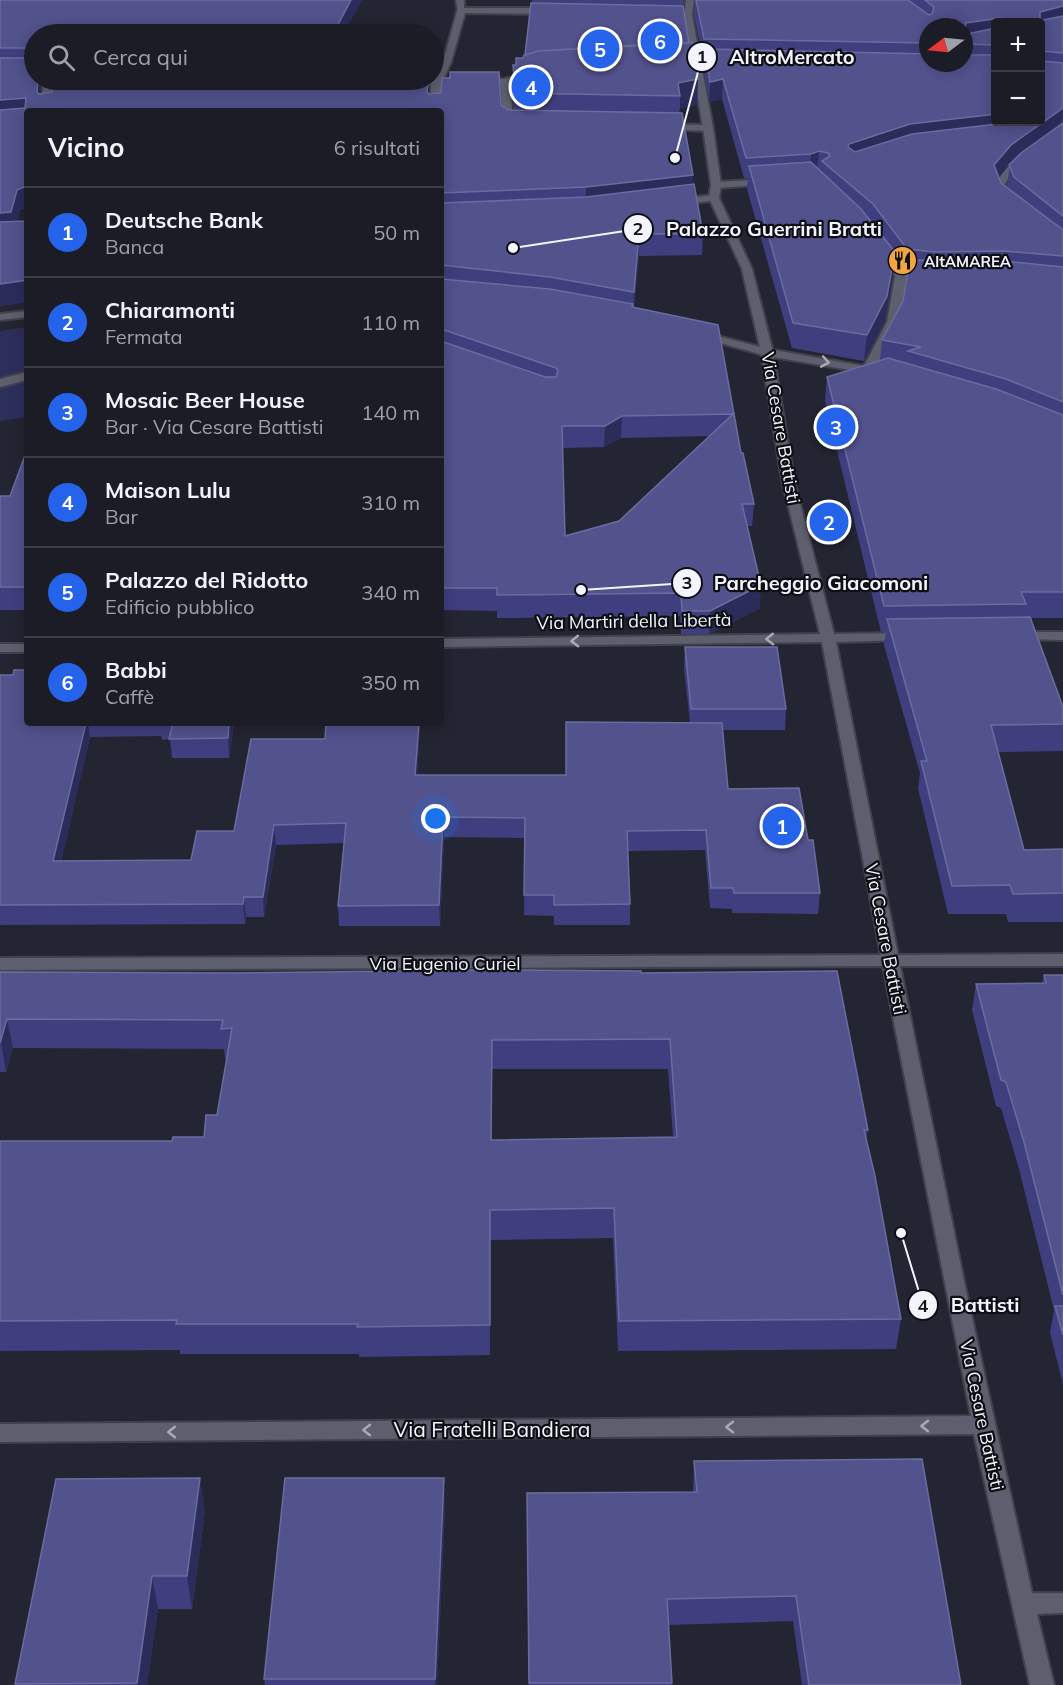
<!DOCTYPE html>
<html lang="it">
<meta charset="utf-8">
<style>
:root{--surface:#1b1c26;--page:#282932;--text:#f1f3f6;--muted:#a0a1a7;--line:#393a43;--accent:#2563eb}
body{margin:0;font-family:Mulish,sans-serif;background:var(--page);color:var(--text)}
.controls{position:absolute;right:18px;top:18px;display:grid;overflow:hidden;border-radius:6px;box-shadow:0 3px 15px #0003}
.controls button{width:54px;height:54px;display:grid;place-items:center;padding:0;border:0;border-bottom:2px solid var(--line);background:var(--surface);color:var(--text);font:30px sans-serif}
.compass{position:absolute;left:919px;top:18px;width:54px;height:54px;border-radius:50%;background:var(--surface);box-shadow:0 3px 15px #0003;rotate:254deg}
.you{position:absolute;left:436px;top:819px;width:21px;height:21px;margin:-15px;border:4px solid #fff;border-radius:50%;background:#1a73e8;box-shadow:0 0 0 9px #1a73e833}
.badge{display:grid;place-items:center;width:39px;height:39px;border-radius:50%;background:var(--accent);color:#fff;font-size:20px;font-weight:700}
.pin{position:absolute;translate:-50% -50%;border:3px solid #fff;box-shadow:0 2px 6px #0006}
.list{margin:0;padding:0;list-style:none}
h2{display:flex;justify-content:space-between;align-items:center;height:78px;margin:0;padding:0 24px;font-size:26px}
h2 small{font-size:20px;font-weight:400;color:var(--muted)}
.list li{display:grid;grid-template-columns:39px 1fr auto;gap:18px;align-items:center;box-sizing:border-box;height:90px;padding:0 24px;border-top:2px solid var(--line)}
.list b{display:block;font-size:22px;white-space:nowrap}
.list p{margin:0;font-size:20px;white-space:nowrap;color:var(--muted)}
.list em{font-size:20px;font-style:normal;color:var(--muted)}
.icon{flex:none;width:33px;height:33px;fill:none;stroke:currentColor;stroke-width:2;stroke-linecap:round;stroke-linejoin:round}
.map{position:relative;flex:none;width:1063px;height:1685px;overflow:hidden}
.search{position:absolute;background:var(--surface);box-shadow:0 3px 15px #0003;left:24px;top:24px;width:420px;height:66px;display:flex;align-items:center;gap:15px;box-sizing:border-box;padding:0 21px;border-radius:33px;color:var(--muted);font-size:22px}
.panel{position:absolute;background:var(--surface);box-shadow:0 3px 15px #0003;left:24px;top:108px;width:420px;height:618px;border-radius:6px}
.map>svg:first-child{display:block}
.green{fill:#2d2f5b}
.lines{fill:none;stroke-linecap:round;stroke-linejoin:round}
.pedestrian-casing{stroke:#40414b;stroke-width:4}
.minor-casing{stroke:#40414b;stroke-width:4}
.pedestrian{fill:#5d5f6e;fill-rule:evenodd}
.minor{fill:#5d5f6e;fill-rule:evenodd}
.wall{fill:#3f3f7f;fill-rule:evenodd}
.shaded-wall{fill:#2c2c5b}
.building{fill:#52528d;stroke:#6b6c9e;stroke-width:1.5;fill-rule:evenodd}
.oneway{stroke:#a8aab6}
.labels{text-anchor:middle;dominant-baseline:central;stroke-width:4.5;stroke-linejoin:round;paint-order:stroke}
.far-poi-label{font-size:15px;font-weight:bold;fill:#f3f4fd;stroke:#0e0f14;text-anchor:start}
.street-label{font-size:18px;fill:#f3f4fd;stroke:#0e0f14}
.near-street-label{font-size:21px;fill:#f3f4fd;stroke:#0e0f14}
.leader{fill:none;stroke:#f3f4fd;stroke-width:2}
.callout-dot{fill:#f3f4fd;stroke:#0e0f14;stroke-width:2}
.mark-label{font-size:18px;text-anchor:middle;font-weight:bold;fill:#111}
.callout-label{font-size:20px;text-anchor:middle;font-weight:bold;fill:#f3f4fd;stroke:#0e0f14;stroke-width:4.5;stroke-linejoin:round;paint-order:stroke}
</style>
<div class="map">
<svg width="1063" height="1685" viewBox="0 0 1063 1685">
<rect width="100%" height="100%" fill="#242532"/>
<path class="green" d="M27,327V417L0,421V331Z"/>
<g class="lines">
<defs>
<path id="pedestrian" d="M456,0H464V12H458Z
M686,0H694L692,15L713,128L721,185L719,198L752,269L773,352L794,480L835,638L828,642L821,638L782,480L761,352L742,269L709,198L711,185L703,128L684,15Z
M1022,159L1031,161L1013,173L1004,185L1011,202L1002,204L994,185L1005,169Z
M27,372V380L0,387V379Z"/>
<path id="minor" d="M458,8H550L554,11L550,14L465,13L451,62L443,80L504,79L535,71V75L510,83L513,121L516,122V126L508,127L503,124L501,85H441L440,111H430L431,85L407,86L402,83L407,80H433L443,62Z
M43,80H53L52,111H42Z
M662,124L708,125L713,128L708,131L659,129V125Z
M769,179L774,182L773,184L716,188L711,185L716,182Z
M714,195L718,196V200L676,205L671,202L676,199Z
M880,245L884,246L904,273L930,276L936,279L930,282L906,280L899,322L875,368L880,369V375L767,356L695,336L693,334L699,331L768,349L864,366L887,322L895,276L875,248Z
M27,311V317L0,320V314Z
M1016,632H1063V640L1011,639L1009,636L1011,633Z
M906,633L913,637L911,640L836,642L898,955L1063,954V966H900L964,1281L1032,1593H1063V1613L1037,1614L1054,1685H1030L974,1434L0,1442V1424L971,1416L883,966L0,970V958L881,955L822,642L441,647V639Z
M0,644H27V652H0Z"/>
</defs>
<use href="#pedestrian" class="pedestrian-casing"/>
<use href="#minor" class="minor-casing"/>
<use href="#pedestrian" class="pedestrian"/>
<use href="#minor" class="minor"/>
</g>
<path class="wall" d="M0,0H362L343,34H34V80H41L40,94L428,80V93L429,94L501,105L508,110H514L513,91V65H516L525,55L532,3V0H522H684L683,6L689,43L698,79L697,105L680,108L679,113L693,175L692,185L703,234L702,255L639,256L634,307L718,325L741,453L754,504L752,526H747L760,608L709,634H681L680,616L497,618V611L441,610V111L27,302L0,306ZM26,208V221L17,222L20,210ZM710,436L619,521L565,536L562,448L604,447L621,438Z
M695,0H1063V618H1031L1063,707V751L998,752L1024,850L1063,849V922H1008L1006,914H948L918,788L920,773L884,645L886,632H881L825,401L827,377L880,360L882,340L903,301L908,271H905L895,257L893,277L885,321L864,361L792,348L747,189L748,178H744L722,99L709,102L704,68V58H703L694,15ZM996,22H1041V122H996ZM928,27H964V63H928ZM1010,164L1007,186V187L1001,183L999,177Z
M27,450V610H0V496H10Z
M685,647L786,709L785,730H722L728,789L808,840L820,893L818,914L732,913V909L710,908L705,850L628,851L630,904V925H554V916L524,915L525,838L444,837L440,926H339L338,906L344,843L276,845L264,917H246L245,924L0,925V675L27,723H234L229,758H172L170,739L162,740L161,736L90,737L61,861L191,860L234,831L325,739L326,723H420L417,775H566L690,722L684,668Z
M0,972L641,973L868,1130L866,1140L901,1319L896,1349L618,1351L613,1238L490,1240V1355L359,1357V1354H180V1350L0,1351V1141H172L204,1137L217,1115L227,1058H225L224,1049L13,1048L6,1072H0ZM492,1069H668L673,1137L492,1140Z
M1044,975H1063V1384L1050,1333L1054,1310L1019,1169L1001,1108L996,1106L972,1010L976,984L1042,983Z
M694,1461L961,1685H802L793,1621L668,1625L672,1685H529L527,1493L693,1492Z
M56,1479L205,1511L192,1609H158L147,1685H15Z
M445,1509L437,1685H265L264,1679Z"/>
<path class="shaded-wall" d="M351,0H362L343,34H333Z
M1063,6V21L1041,29L1040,12Z
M1000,18L999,22H996V37L964,42V31L966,23Z
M698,79L697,105L680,108V96L678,83Z
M723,79L722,99L709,102L710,82Z
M38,80H41L40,111L37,92Z
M26,98L28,111L0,120V100Z
M1063,108L1062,127L1009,165L992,186L994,165L1011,145Z
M996,114V122H1030L846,168L848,147L849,144L910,124Z
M819,151L817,172L809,175L811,154Z
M693,175L692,195L586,208V187Z
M26,186L27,207L20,210L14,233L0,234V213L17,190Z
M639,234V256L633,314L634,292Z
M895,252L893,277L885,321L864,361L867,335Z
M27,280V302L0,306V284Z
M622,416L621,438L604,447L605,426Z
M761,585L760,608L709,634L710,611Z
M86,723H88L90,737L56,882L53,861Z
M229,723H234L229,758L228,738Z
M419,723H420L416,794L415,775Z
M443,817L444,837L440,926L439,905Z
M274,825L276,845L264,917L263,897Z
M244,897L246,917L245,924L243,904Z
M7,1019L13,1048L6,1072L1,1043Z
M200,1478L205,1511L192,1609L187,1576Z
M444,1478L445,1509L437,1685H435Z
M152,1576L158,1609L147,1685H137Z"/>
<path class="building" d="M0,0H351L333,34H34V80H38L37,92L39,94L52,92V80H428L427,92L429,94L441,93L442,78H450V72H499L501,105L508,110L682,113L693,175L586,187L441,193V111H27V280L0,284V222L26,221V186L17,190L11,212L0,213V110L25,108L26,98L0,100V58H33L34,50L32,48H0Z
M696,0H908L929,15L932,14L934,7L925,0H1063V6L1040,12V18L1043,20L1063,16V53L1041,51L1042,61L1063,63V108L1011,145L994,165L1001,183L1063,230V256L1004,251L935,252L907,249L873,204L822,161L830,156L828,153L819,151L811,154L746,158L723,79L710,82L705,49L928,54V63H964V55H996V114L910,124L849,144L848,147L855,152L912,134L1014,122H1041V22H999L1000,18L966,23L964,31V27H928V43L704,39Z
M531,3L683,6L689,43L538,51L525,55Z
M996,28V45L964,44V31L967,34Z
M692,42L698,79L678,83L680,96L515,93L513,65H516V58H523L524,55L538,51Z
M1063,123V216L1014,177L1009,165L1021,153Z
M811,162L861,209L895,252L887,296L867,335L793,323L749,166Z
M694,184L703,234H639L634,292L550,277L441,265V203L586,197Z
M910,260L1004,261L1063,267V402L1006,379L908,351L921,347L882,340L903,301Z
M441,279L550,289L633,304L632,307L718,325L741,453H743L754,504H742L761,585L710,611H682L681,593L497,595V588H441V341L545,377H556L558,371L556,368L441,329ZM733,414L619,521L565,536L562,426H605L622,416Z
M888,358L996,389L1063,415V592H1021L1026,604L884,606L827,377Z
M27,450V587H0V496H10Z
M1030,617L1063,707V724L991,725L1024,850L1063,849V893L1013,894L1010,885L952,886L921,761H927L887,619Z
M685,647H777L786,709H691Z
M14,670H27V723H86L53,861L191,860L197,831H234L251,739H325L326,723H419L415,775H566V722L722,723L728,789L799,788L808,840H813L820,893H734L733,888H711L706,830L627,831L630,904L554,905V895H524L525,818L443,817L439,905L338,906L346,823L274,825L263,897H244L243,904L0,905V675H13Z
M173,723H229L228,738L169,739Z
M492,970L641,971V973L837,971L868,1130H864L875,1176L901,1319L619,1321L614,1208L490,1210V1325L357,1327L358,1324H176L177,1320L0,1321V1141H172L173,1137H204L206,1115H217L232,1028L221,1029L223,1020L7,1019L0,1043V972L230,973ZM670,1039L677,1137L491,1140L492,1040Z
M1044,975H1063V1295L1024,1142L1006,1082L1001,1080L976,984L1046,983Z
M1055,1306H1063V1335Z
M922,1459L961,1685H809L796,1596L667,1599L672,1683H529L527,1493L697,1492L694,1461Z
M200,1478L187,1576H152L137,1683L15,1684L56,1479Z
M285,1478H444L435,1679H264Z"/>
<defs><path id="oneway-chevron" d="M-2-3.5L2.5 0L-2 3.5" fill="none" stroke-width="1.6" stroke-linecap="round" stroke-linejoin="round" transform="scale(1.5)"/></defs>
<g class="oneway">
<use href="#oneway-chevron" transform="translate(825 362) rotate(10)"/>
<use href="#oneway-chevron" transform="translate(770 639) rotate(179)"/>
<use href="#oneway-chevron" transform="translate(575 641) rotate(179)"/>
<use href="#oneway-chevron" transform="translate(925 1426) rotate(180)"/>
<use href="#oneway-chevron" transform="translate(730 1427) rotate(180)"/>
<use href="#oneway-chevron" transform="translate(367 1430) rotate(180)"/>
<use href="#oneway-chevron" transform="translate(172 1432) rotate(180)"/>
</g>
<defs>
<symbol id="restaurant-disc" viewBox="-11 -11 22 22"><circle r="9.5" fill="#f2a542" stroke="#0e0f14"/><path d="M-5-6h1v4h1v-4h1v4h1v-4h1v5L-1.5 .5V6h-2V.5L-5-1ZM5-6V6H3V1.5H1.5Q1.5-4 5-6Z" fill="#111"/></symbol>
</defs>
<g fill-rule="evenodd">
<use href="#restaurant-disc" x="886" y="244" width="33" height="33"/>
</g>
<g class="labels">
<g class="far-poi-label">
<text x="924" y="261">AltAMAREA</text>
</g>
<g class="street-label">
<text transform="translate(781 428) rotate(80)">Via Cesare Battisti</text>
<text transform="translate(634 621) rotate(-1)">Via Martiri della Libertà</text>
<text transform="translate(886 939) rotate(79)">Via Cesare Battisti</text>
<text x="445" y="963">Via Eugenio Curiel</text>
<text transform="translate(982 1415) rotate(78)">Via Cesare Battisti</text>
</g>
<g class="near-street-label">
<text x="492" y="1429">Via Fratelli Bandiera</text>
</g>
</g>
<path class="leader" d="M675 158L702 57M513 248L638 229M581 590L687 583M901 1233L923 1305"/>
<g class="callout-dot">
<circle cx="675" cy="158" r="6"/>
<circle cx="513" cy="248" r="6"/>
<circle cx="581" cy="590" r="6"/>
<circle cx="901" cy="1233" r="6"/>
<circle cx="702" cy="57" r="15"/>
<circle cx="638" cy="229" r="15"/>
<circle cx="687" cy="583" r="15"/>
<circle cx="923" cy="1305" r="15"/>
</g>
<g class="mark-label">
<text x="702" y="63">1</text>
<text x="638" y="235">2</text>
<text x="687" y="589">3</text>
<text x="923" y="1312">4</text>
</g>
<g class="callout-label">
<text x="792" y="64">AltroMercato</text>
<text x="774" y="236">Palazzo Guerrini Bratti</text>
<text x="821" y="590">Parcheggio Giacomoni</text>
<text x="985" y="1312">Battisti</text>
</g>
</svg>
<div class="controls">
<button>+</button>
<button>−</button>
</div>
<svg class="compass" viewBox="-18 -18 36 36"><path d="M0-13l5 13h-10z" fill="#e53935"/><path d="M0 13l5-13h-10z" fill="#a0a1a7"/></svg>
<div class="you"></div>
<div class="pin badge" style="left:782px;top:826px">1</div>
<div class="pin badge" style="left:829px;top:522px">2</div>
<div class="pin badge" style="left:836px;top:427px">3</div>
<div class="pin badge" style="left:531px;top:87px">4</div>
<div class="pin badge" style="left:600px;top:49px">5</div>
<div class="pin badge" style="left:660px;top:41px">6</div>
<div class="search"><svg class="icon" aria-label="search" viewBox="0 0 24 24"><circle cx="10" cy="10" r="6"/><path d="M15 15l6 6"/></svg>Cerca qui</div>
<section class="panel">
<h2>Vicino<small>6 risultati</small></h2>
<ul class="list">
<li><span class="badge">1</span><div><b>Deutsche Bank</b><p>Banca</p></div><em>50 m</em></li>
<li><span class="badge">2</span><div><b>Chiaramonti</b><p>Fermata</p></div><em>110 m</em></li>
<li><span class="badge">3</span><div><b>Mosaic Beer House</b><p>Bar · Via Cesare Battisti</p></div><em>140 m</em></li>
<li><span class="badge">4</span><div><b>Maison Lulu</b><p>Bar</p></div><em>310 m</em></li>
<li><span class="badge">5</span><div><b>Palazzo del Ridotto</b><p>Edificio pubblico</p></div><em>340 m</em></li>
<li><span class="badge">6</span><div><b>Babbi</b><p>Caffè</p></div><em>350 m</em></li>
</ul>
</section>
</div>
